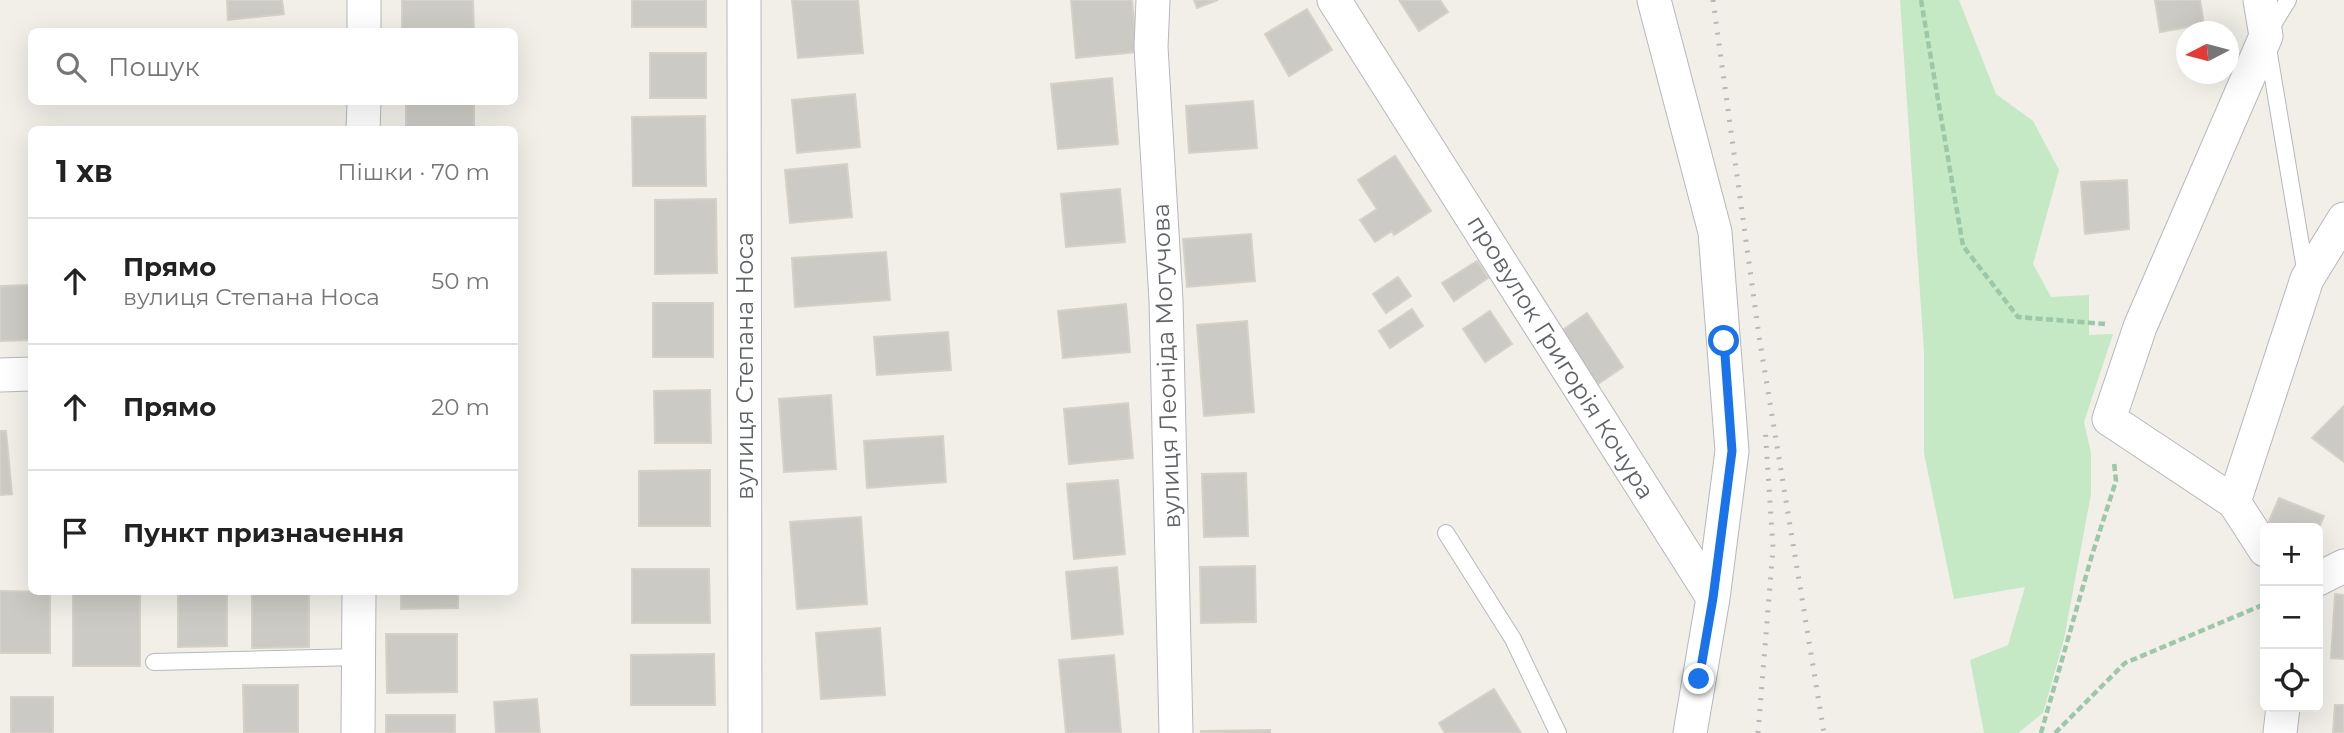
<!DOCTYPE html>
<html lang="uk">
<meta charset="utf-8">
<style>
:root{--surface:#fff;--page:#f2f2f2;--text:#222;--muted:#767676;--line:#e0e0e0}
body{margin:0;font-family:Montserrat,sans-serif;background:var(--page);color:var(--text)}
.controls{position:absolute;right:21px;bottom:21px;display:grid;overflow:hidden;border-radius:10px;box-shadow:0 7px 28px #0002}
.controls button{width:63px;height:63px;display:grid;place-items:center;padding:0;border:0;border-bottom:2px solid var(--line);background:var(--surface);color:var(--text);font:35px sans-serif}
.compass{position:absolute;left:2176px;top:21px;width:63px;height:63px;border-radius:50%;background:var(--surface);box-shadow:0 7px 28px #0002;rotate:264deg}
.stop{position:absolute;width:21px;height:21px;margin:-16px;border:5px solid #1a73e8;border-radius:50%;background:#fff}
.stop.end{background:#1a73e8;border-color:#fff;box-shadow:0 2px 7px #0008}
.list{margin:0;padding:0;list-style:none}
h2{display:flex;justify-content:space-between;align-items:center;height:91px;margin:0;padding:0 28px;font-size:30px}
h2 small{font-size:23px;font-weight:400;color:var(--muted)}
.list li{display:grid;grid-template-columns:46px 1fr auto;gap:21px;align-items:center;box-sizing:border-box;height:126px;padding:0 28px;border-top:2px solid var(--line)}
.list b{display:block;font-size:26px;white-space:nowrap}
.list p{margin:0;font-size:23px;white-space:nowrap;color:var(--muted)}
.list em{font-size:23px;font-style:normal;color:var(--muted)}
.icon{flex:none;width:38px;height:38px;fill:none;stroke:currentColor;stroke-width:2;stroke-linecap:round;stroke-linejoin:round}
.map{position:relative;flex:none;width:2344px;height:733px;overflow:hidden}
.search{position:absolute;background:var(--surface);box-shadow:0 7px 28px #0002;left:28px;top:28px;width:490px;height:77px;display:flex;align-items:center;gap:18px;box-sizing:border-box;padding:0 24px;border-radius:10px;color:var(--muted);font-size:26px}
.panel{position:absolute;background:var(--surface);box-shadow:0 7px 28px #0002;left:28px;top:126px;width:490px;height:469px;border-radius:10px}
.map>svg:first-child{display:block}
.green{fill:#c5e8c5}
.building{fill:#cccac5;stroke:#d6d1c6;stroke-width:2}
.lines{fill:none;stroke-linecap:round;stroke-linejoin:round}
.service-casing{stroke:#b5b8bc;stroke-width:18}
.minor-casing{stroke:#b5b8bc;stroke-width:35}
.path{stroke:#9cc7a9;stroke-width:4.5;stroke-dasharray:7 3.5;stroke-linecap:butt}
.service{stroke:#fff;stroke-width:16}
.minor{stroke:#fff;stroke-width:33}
.rail{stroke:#b6b7b8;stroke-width:5;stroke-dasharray:2 9;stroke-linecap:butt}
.route{stroke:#1a73e8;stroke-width:9}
.labels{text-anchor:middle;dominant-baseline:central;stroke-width:5;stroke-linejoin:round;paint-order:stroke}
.street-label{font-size:24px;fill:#5f6368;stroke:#fff}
</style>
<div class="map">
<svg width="2344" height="733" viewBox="0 0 2344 733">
<rect width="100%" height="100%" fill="#f1efe8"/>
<path class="green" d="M1900,0H1959L1996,94L2033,121L2059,170L2033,264L2051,297L2089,295V335L2113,334L2084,422L2091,453V494L2064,639L2043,713L2018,733H1984L1970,660L2008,645L2025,587L1954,599L1924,453V351Z"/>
<path class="building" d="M227,0H282L284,14L228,20Z
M402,0H473L474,32H402Z
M632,0H706V27H632Z
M792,0H858L863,53L798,58Z
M1071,0H1132L1137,52L1076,58Z
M1194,0H1218L1197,8Z
M1399,0H1440L1448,12L1419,31Z
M2155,0H2200L2204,24L2160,32Z
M1307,9L1332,50L1289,76L1265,34Z
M650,53H706V98H650Z
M1112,78L1118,144L1058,149L1051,84Z
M855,94L860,147L797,153L792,100Z
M1253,101L1257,148L1189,153L1186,106Z
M406,102H474V130H406Z
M705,116L706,186H633L632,117Z
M1395,156L1431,211L1394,235L1392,231L1375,242L1360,220L1377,209L1358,180Z
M847,164L852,217L790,223L785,170Z
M2127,180L2129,229L2085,234L2081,182Z
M1120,189L1125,242L1066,247L1061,194Z
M716,199L717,273L655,274V200Z
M1251,234L1255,281L1187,287L1183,239Z
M886,252L890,300L795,307L792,258Z
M1477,261L1488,278L1454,301L1442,283Z
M1398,277L1411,296L1386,313L1373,294Z
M32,285V340L0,341V286Z
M653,303H713V357H653Z
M1126,304L1130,352L1063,358L1058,311Z
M1412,309L1423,326L1390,348L1379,331Z
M1490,311L1512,344L1485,362L1463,329Z
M1587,313L1623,367L1592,388L1557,334Z
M1247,321L1254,412L1204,416L1197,325Z
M948,332L951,370L877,375L874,337Z
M710,390L711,443H655L654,391Z
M831,395L836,469L784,472L779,399Z
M1128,403L1133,458L1069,464L1064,409Z
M2344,406V462L2312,438Z
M0,431H6L12,494L0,495Z
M943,436L946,482L867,488L864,441Z
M710,470V526H639V471Z
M1246,473L1248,536L1204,537L1202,474Z
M1118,480L1125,554L1074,559L1067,484Z
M2279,498L2324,516L2318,530L2266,528Z
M861,517L867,604L797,609L790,522Z
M1255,566L1256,622L1201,623L1200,567Z
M1117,567L1123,634L1072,639L1066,572Z
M632,569H709L710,623H632Z
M0,591L50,592V653H0Z
M178,592H227V646L178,647Z
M252,592H309V647L252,648Z
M401,592H458V608L401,609Z
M140,593V666H73V594Z
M2335,594L2344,595V659L2331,658Z
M880,628L885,695L821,699L816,633Z
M386,634H457V692L387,693Z
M714,654L715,705H631V655Z
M1114,655L1121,733H1066L1059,660Z
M243,685H298V733H244Z
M1494,689L1521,733H1445L1439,723Z
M11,697H53V733H11Z
M537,699L540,733H496L494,702Z
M2335,705H2344V733H2333Z
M386,715H455V733H386Z
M1270,730V733H1201V731Z"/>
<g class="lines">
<defs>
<path id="service" d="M2288,0L2266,36L2306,275
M1446,533L1513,639L1558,733
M154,662L359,657"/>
<path id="minor" d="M744,0L745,733
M1153,0L1151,47L1166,300L1176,733
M1334,0L1713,598L1690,733
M1654,0L1715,232L1732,451L1713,598
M2260,0L2266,36L2140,327L2109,419L2234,502L2265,550
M364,32V0
M363,130L364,102
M0,375L32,374
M2234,502L2307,279L2344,219
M2318,579L2344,566
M358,733L359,592
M2280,733L2283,707"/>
</defs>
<use href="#service" class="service-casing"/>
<use href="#minor" class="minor-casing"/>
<path class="path" d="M1921,0L1963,246L2018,317L2105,324
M2041,733L2092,555L2116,481L2114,462
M2055,733L2125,663L2265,604"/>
<use href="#service" class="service"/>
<use href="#minor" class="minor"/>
<path class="rail" d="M1713,0L1759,336L1824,733
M1758,733L1773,548L1765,426"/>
</g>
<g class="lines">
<path class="route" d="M1699,679L1713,598L1732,451L1724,341"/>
</g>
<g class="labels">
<g class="street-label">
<text transform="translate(1561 357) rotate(58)">провулок Григорія Кочура</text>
<text transform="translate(744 366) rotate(-90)">вулиця Степана Носа</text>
<text transform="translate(1166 366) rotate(-92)">вулиця Леоніда Могучова</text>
</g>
</g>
</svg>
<div class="controls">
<button>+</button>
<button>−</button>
<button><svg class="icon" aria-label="locate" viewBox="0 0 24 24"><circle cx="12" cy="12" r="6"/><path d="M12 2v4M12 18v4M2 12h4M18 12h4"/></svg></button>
</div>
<svg class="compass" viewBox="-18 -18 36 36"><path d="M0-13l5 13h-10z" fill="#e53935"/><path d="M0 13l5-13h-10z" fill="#767676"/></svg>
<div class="stop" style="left:1724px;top:341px"></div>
<div class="stop end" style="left:1699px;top:679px"></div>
<div class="search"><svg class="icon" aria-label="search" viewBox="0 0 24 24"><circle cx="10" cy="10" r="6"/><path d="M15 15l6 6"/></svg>Пошук</div>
<section class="panel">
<h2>1 хв<small>Пішки · 70 m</small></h2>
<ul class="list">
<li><svg class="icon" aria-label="ahead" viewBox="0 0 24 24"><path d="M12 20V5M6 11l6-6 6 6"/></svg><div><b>Прямо</b><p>вулиця Степана Носа</p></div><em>50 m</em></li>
<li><svg class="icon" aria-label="ahead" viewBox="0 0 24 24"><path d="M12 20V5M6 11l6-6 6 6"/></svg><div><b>Прямо</b></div><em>20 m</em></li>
<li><svg class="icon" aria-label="arrive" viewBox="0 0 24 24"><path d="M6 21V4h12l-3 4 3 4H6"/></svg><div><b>Пункт призначення</b></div></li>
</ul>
</section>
</div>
